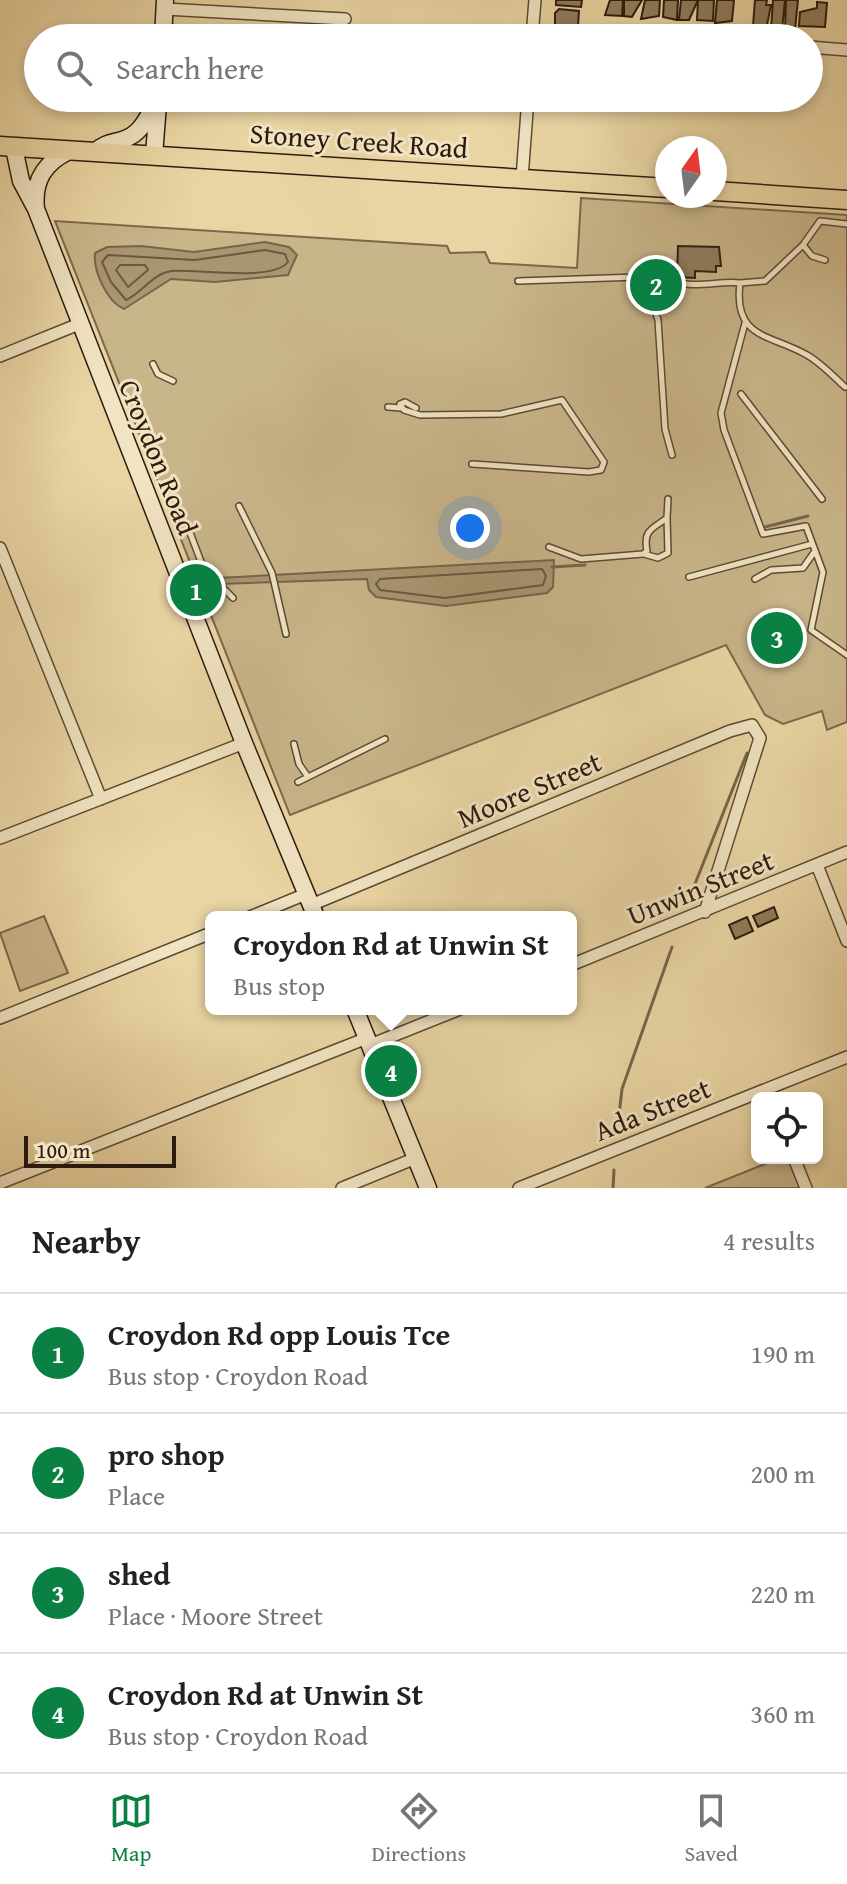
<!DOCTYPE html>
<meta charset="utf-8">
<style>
:root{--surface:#fff;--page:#f2f2f2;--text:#222;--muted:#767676;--line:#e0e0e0;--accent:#0b8043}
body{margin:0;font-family:"Gentium Book Plus",serif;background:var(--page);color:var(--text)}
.controls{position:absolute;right:24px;bottom:24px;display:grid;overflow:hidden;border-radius:12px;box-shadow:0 4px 12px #0003}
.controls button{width:72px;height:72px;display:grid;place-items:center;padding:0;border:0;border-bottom:2px solid var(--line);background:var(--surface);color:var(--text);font:40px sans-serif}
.compass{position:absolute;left:655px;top:136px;width:72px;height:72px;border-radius:50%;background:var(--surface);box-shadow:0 4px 12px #0003;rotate:14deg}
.scale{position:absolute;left:24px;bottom:20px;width:152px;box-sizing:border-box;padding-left:8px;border:4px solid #2d1b0f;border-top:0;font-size:22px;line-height:28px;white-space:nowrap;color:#2d1b0f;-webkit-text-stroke:6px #f1e4c3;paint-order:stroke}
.you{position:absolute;left:470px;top:528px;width:28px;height:28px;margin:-20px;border:6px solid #fff;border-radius:50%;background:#1a73e8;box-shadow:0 0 0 12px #1a73e833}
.badge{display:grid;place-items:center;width:52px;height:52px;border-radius:50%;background:var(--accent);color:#fff;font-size:26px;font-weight:700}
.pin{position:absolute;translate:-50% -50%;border:4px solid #fff;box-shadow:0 2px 8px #0006}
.popup{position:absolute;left:205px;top:911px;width:372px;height:104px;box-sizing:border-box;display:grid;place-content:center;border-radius:12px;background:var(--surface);filter:drop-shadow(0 2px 6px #0005);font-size:26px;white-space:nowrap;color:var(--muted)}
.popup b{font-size:30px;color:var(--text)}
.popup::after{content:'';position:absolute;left:50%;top:100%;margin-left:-16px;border:16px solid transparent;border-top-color:var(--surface)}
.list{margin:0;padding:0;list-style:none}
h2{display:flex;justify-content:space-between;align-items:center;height:104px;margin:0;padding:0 32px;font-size:34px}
h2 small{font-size:26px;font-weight:400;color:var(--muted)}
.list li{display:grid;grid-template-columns:52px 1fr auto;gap:24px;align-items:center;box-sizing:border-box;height:120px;padding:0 32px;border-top:2px solid var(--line)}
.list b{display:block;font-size:30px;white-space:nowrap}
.list p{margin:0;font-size:26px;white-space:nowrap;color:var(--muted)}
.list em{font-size:26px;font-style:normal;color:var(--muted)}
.icon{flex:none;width:44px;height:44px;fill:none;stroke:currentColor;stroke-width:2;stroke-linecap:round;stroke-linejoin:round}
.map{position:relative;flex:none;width:847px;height:1188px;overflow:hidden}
.search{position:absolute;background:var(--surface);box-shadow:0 4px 12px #0003;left:24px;right:24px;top:24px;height:88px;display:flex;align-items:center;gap:20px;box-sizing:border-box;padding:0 28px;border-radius:44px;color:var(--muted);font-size:30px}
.sheet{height:584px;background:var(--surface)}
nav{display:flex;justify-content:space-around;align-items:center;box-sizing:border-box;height:112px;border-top:2px solid var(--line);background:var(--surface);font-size:22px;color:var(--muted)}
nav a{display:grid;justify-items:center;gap:4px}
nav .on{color:var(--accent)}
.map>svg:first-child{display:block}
.green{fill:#c9b58a;stroke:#7b684c;stroke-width:2}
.water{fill:#a99671;stroke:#77654a;stroke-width:2}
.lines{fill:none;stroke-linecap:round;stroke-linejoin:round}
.shore{stroke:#6b5840;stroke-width:2}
.stream{stroke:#77654a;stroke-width:3}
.building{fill:#8f7c5c;stroke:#2d1b0f;stroke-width:2}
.service-casing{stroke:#5c4a34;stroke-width:8}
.minor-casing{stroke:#5c4a34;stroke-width:14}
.secondary-casing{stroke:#2d1b0f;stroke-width:19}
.primary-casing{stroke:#2d1b0f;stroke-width:21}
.service{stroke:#f1e4c3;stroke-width:5}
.minor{stroke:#f1e4c3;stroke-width:11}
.secondary{stroke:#f1e4c3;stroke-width:16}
.primary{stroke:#e9d5a3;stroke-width:18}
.labels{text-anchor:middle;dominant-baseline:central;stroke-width:6;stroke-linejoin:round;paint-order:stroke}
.street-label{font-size:28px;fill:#2d1b0f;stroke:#f1e4c3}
</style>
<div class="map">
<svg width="847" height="1188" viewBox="0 0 847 1188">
<rect width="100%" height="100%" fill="#e9d5a3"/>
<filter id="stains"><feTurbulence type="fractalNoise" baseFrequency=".0025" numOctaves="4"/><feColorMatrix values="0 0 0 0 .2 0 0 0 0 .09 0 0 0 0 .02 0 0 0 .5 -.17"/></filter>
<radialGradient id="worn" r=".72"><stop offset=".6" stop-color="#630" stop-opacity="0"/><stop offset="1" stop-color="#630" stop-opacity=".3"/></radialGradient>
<path class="green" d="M581,198L847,215V722L827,730L822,711L783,724L765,715L726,645L290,815L55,221L447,246L450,253L485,252L490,263L577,268Z
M44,916L68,973L20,991L0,933Z
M780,1158H791L803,1188H705Z"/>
<path class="water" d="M265,242L289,247L297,255L288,275L215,282L171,279L124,309C107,302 93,271 95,253L107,247L141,246L194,252Z
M554,560L553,587L547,593L446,606L376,597L369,590L367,579L220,584L218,578Z"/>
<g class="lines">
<path class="shore" d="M265,250L285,254L288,262C272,282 197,269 172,271C153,273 142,293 126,300L111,282L102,262L108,255L195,260Z
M120,265H145L148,270L128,287L116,270Z
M542,569L546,576L543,585L445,598L380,590L376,584L380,579Z"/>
<path class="stream" d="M765,527L808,516
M552,567L585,565
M691,894L747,753
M618,1124L622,1089L672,947
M613,1188L614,1170"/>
</g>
<path class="building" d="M556,0H582L581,7L556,5Z
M610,0H623L622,16L605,15Z
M624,0H642L632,17L624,16Z
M645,0H660L659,16L641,19Z
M664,0H678L677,20L663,17Z
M681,0H698L689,20H679Z
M698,0H714L713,21L697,20Z
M717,0H734L732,21L715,23Z
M755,0H767L766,5H771L767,25L753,26Z
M773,0H785L782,30L771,29Z
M786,0H798L795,30H785Z
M817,2L827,3L825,27L799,26L800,12L817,8Z
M559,9L579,11L578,26L555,25V13Z
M678,246L719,247L721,266H716V272L695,271V278L677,277Z
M667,277V293H645L644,278Z
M779,629L785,633L775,648L768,643Z
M774,907L778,918L758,927L753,916Z
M747,917L753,931L735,939L729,925Z"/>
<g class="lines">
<defs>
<path id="service" d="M803,245L765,281L740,283C733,339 770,334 807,355C821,363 833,376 845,387
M825,260L812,256L803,245L820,221L847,224
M642,276L643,298L653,304L658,320L665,429L672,455
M518,281L668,276C683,292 719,280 740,283
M745,323L721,413L724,430L763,534L806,526L823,572L811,630L847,655
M153,364L158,374L173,381
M741,394L822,499
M388,407L401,408
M416,408L405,402L400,404L404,410L420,415L501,414L562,400L604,462L601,470L589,472L472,464
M239,506L272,573L286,634
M189,530L203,567L233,598
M549,547L581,559L643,554L647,551C643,530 652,529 667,518L668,499
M644,554L658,558L668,553L667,518
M689,577L812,544
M755,579L771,570L803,568L815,551
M294,744L299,764L308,777
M298,782L385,739"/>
<path id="minor" d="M165,9L345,19
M533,31L654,38
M532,37L535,0
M809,47L847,50
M522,178L528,98
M0,356L79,324
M0,548L101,799
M0,838L244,743
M817,865L847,941
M311,905L730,731L752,725L760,738L705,912
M250,917L306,894
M571,965L847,852
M0,1018L211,933
M370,1045L460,1009
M794,1158L806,1188
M0,1183L367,1038
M342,1188L416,1158
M519,1188L847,1057"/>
<path id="secondary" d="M163,38L165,0
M14,148L21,181L36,209L244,743L316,917
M95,152C107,140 118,144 131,136C144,129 151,110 158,98
M154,155L158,104
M36,209C33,181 44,163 69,151
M355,1009L428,1188"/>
<path id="primary" d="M0,146L667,188
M715,191L847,200"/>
</defs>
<use href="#service" class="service-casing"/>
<use href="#minor" class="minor-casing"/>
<use href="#secondary" class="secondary-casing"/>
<use href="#primary" class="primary-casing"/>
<use href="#service" class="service"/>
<use href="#minor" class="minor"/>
<use href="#secondary" class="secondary"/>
<use href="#primary" class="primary"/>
</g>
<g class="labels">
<g class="street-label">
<text transform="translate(359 140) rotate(4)">Stoney Creek Road</text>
<text transform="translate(159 457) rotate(68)">Croydon Road</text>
<text transform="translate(529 789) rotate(-23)">Moore Street</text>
<text transform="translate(700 887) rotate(-22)">Unwin Street</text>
<text transform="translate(652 1109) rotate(-22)">Ada Street</text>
</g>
</g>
<rect width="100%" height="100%" filter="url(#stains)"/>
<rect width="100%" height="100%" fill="url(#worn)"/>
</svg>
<div class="controls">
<button><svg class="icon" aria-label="locate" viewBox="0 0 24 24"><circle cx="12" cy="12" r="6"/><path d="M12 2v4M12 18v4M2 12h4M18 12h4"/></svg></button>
</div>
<svg class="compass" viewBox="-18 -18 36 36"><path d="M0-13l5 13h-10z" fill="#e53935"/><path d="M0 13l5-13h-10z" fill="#767676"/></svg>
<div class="scale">100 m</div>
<div class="you"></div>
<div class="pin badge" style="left:196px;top:590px">1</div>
<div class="pin badge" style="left:656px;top:285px">2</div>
<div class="pin badge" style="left:777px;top:638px">3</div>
<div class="pin badge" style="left:391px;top:1071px">4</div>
<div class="popup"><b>Croydon Rd at Unwin St</b>Bus stop</div>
<div class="search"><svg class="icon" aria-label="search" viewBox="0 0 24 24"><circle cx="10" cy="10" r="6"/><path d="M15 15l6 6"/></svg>Search here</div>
</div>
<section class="sheet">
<h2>Nearby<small>4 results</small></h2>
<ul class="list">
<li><span class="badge">1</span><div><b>Croydon Rd opp Louis Tce</b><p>Bus stop · Croydon Road</p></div><em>190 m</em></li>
<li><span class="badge">2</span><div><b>pro shop</b><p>Place</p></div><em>200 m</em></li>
<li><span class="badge">3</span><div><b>shed</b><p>Place · Moore Street</p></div><em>220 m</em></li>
<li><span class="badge">4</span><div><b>Croydon Rd at Unwin St</b><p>Bus stop · Croydon Road</p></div><em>360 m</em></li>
</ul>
</section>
<nav>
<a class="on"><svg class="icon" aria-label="map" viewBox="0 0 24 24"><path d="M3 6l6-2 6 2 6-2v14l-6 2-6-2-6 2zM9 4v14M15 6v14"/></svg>Map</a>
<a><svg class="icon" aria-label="directions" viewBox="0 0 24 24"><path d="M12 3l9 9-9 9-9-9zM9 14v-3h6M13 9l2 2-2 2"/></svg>Directions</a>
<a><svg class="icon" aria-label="saved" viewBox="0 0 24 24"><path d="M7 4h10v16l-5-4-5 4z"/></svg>Saved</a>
</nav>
